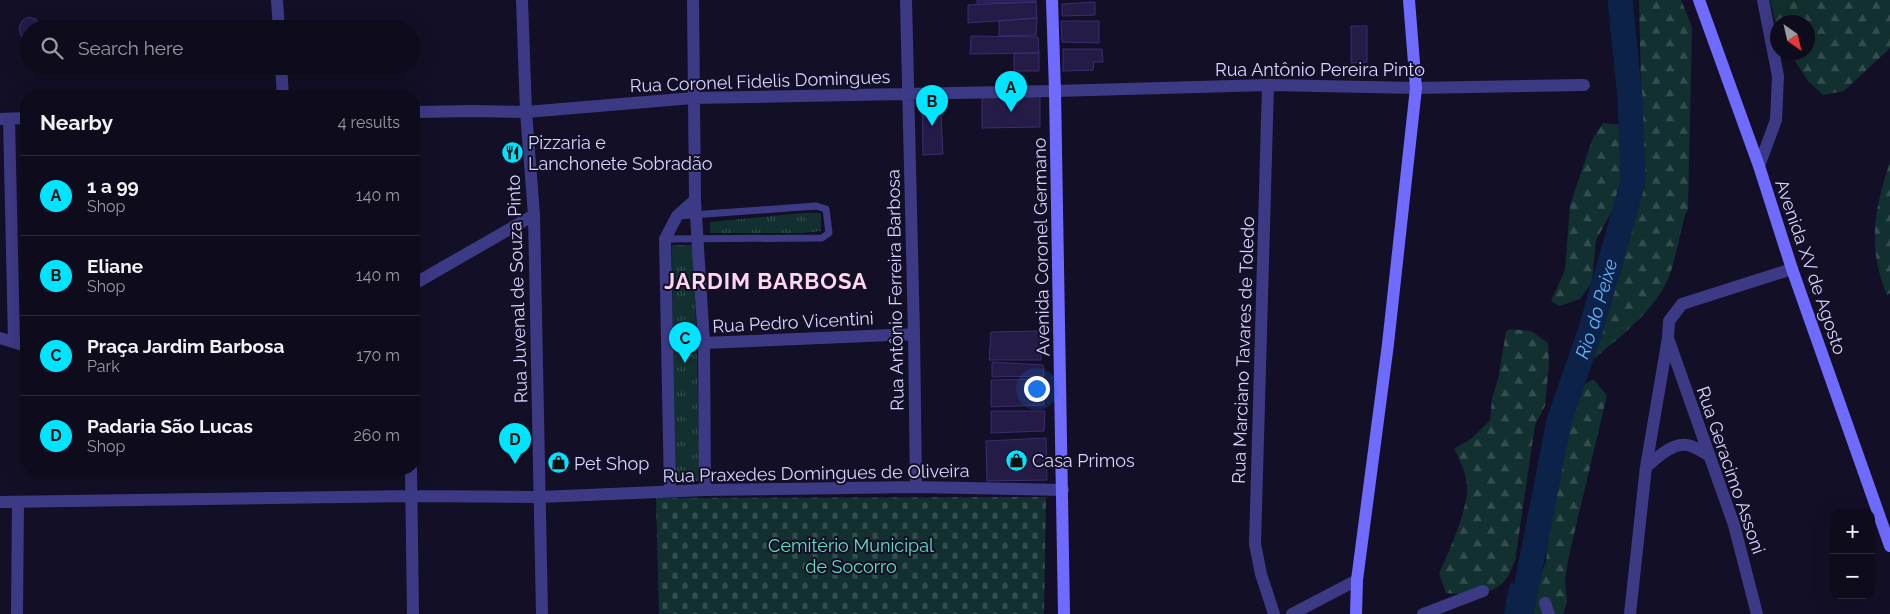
<!DOCTYPE html>
<meta charset="utf-8">
<style>
:root{--surface:#0e0b1c;--page:#1c1929;--text:#f1f3f6;--muted:#9b9ba3;--line:#2e2b3b;--accent:#00e5ff}
body{margin:0;font-family:Raleway,sans-serif;background:var(--page);color:var(--text)}
.controls{position:absolute;right:15px;bottom:15px;display:grid;overflow:hidden;border-radius:10px;box-shadow:0 5px 20px #0002}
.controls button{width:45px;height:45px;display:grid;place-items:center;padding:0;border:0;border-bottom:1px solid var(--line);background:var(--surface);color:var(--text);font:25px sans-serif}
.compass{position:absolute;left:1770px;top:15px;width:45px;height:45px;border-radius:50%;background:var(--surface);box-shadow:0 5px 20px #0002;rotate:146deg}
.you{position:absolute;left:1036px;top:388px;width:18px;height:18px;margin:-12px;border:4px solid #fff;border-radius:50%;background:#1a73e8;box-shadow:0 0 0 8px #1a73e833}
.badge{display:grid;place-items:center;width:32px;height:32px;border-radius:50%;background:var(--accent);color:#111;font-size:16px;font-weight:700}
.pin{position:absolute;translate:-50% -41px;filter:drop-shadow(0 1px 2px #0008)}
.pin::after{content:'';position:absolute;top:26px;width:18px;height:15px;background:inherit;clip-path:polygon(0 0,100% 0,50% 100%)}
.list{margin:0;padding:0;list-style:none}
h2{display:flex;justify-content:space-between;align-items:center;height:65px;margin:0;padding:0 20px;font-size:21px}
h2 small{font-size:16px;font-weight:400;color:var(--muted)}
.list li{display:grid;grid-template-columns:32px 1fr auto;gap:15px;align-items:center;box-sizing:border-box;height:80px;padding:0 20px;border-top:1px solid var(--line)}
.list b{display:block;font-size:19px;white-space:nowrap}
.list p{margin:0;font-size:16px;white-space:nowrap;color:var(--muted)}
.list em{font-size:16px;font-style:normal;color:var(--muted)}
.icon{flex:none;width:28px;height:28px;fill:none;stroke:currentColor;stroke-width:2;stroke-linecap:round;stroke-linejoin:round}
.map{position:relative;flex:none;width:1890px;height:614px;overflow:hidden}
.search{position:absolute;background:var(--surface);box-shadow:0 5px 20px #0002;left:20px;top:20px;width:400px;height:55px;display:flex;align-items:center;gap:12px;box-sizing:border-box;padding:0 18px;border-radius:28px;color:var(--muted);font-size:19px}
.panel{position:absolute;background:var(--surface);box-shadow:0 5px 20px #0002;left:20px;top:90px;width:400px;height:385px;border-radius:20px}
.map>svg:first-child{display:block}
.forest{fill:url(#forest-firs)}
.cemetery{fill:url(#cemetery-stones)}
.park{fill:url(#park-tufts)}
.water{fill:url(#water-ripples)}
.lines{fill:none;stroke-linecap:round;stroke-linejoin:round}
.river{stroke:#0c2248;stroke-width:25}
.building{fill:#241b47;stroke:#3b2d73}
.lane{stroke:#3d3a85;stroke-width:7}
.street{stroke:#3d3a85;stroke-width:12}
.secondary{stroke:#6f6bff;stroke-width:12}
.labels{text-anchor:middle;dominant-baseline:central;stroke-width:4;stroke-linejoin:round;paint-order:stroke}
.street-label{font-size:18px;fill:#d9d4ff;stroke:#130f26}
.poi-label{font-size:18px;fill:#d9d4ff;stroke:#130f26;text-anchor:start}
.park-label{font-size:18px;fill:#5fe0c0;stroke:#130f26}
.water-label{font-size:19px;font-style:italic;fill:#62b6ff;stroke:#130f26}
.district-label{font-size:22px;font-weight:bold;letter-spacing:1px;fill:#ffd6f0;stroke:#130f26}
</style>
<div class="map">
<svg width="1890" height="614" viewBox="0 0 1890 614">
<defs>
<pattern id="forest-firs" width="22" height="20" patternUnits="userSpaceOnUse" patternTransform="scale(1.25)"><rect width="22" height="20" fill="#12302f"/><path d="M5 1l3.5 6h-7zM16 11l3.5 6h-7z" fill="#344d4e"/></pattern>
<pattern id="cemetery-stones" width="16" height="16" patternUnits="userSpaceOnUse" patternTransform="scale(1.25)"><rect width="16" height="16" fill="#12302f"/><path d="M2 7V4a2 2 0 0 1 4 0v3zM10 15v-3a2 2 0 0 1 4 0v3z" fill="#344d4e"/></pattern>
<pattern id="park-tufts" width="24" height="20" patternUnits="userSpaceOnUse" patternTransform="scale(1.25)"><rect width="24" height="20" fill="#12302f"/><path d="M3 7l-1-3M5 7V3M7 7l1-3M15 17l-1-3M17 17v-4M19 17l1-3" fill="none" stroke="#344d4e"/></pattern>
<pattern id="water-ripples" width="26" height="14" patternUnits="userSpaceOnUse" patternTransform="scale(1.25)"><rect width="26" height="14" fill="#0c2248"/><path d="M2 4q2-2 4 0t4 0M15 11q2-2 4 0t4 0" fill="none" stroke="#2f4163"/></pattern>
</defs>
<rect width="100%" height="100%" fill="#130f26"/>
<path class="forest" d="M1639,0H1681L1692,27L1688,210L1686,212C1679,234 1677,258 1668,279C1653,312 1622,335 1595,358L1584,340L1596,300L1612,257L1622,238L1643,176Z
M1770,0H1890V48L1844,91L1823,95L1808,81L1790,53L1808,52V22H1778L1777,30Z
M1603,123L1624,125L1636,143L1633,164L1627,184L1596,240L1592,282L1580,299L1559,306L1551,301L1565,270L1570,205L1592,140Z
M1890,162V293L1887,295C1867,247 1874,210 1890,162Z
M1510,329L1531,331L1548,343L1549,364L1545,406L1535,425L1515,561C1512,567 1510,574 1506,579C1493,597 1466,595 1446,593L1439,573C1449,552 1466,513 1467,491C1468,476 1461,462 1454,449L1472,438L1490,420L1492,399L1498,379L1506,332Z
M1593,379L1607,395L1568,560L1565,581L1567,602L1563,614H1534L1533,605L1538,583L1546,561L1556,455L1558,453L1557,432L1563,412L1573,392Z"/>
<path class="cemetery" d="M1046,497L1044,614H659L656,498Z"/>
<path class="park" d="M803,213H821V231L802,233H710V222Z
M672,245H694L700,481H674Z"/>
<path class="water" d="M1510,583L1536,589L1531,614H1504Z"/>
<g class="lines">
<path class="river" id="s1" d="M1521,614L1559,421L1591,329L1633,182L1630,98L1620,0"/>
</g>
<path class="building" d="M977,0H1036V2L977,3Z
M1036,2L1037,18L968,23V5Z
M1095,2V15L1062,16V4Z
M28,17L36,19L41,28L29,29V40L21,36L19,28L22,21Z
M1037,18L1036,35L999,36V21Z
M1061,21H1099V43L1062,42Z
M1351,26H1367V62L1351,63Z
M971,36L1038,37L1039,53L970,54Z
M1063,49H1102L1103,62H1094L1093,70L1063,71Z
M1014,53H1039V71H1014Z
M1040,95V127L982,128V96Z
M922,97H940L943,154L923,155Z
M1041,331V360H989L991,332Z
M992,362L1043,365L1044,376L992,377Z
M1043,379L1044,405L991,407V380Z
M991,411H1045L1044,431L991,433Z
M1046,438L1047,480L987,481L986,441Z"/>
<g class="lines">
<path class="lane" d="M665,239L822,238L829,233L826,209L816,206L678,216"/>
<path class="street" d="M277,0L279,29
M522,0L526,112L534,215L542,614
M693,0L695,200L704,343L705,490
M906,0L914,334L916,487
M281,66L283,96
M1268,85L1255,544L1261,574L1274,614
M414,112L475,111L526,112L693,98L1055,91L1268,85L1416,88L1584,85
M0,119L26,118
M9,119L14,342
M1759,166L1776,120L1778,76L1763,0
M414,284L534,215
M0,338L26,346
M1669,341L1734,525L1757,614
M704,343L914,334
M1646,467C1657,458 1674,440 1691,446C1697,448 1703,452 1708,455
M411,469L413,614
M670,491L665,239L677,216L695,200
M0,502L412,496L540,497L705,490L916,487L1063,490
M1545,603L1549,614
M17,614L18,502
M1292,614L1357,580
M1423,614L1483,591
M1630,614L1646,467L1668,338L1669,321L1682,304L1792,269"/>
<path class="secondary" d="M1052,0L1055,91L1064,614
M1699,0L1759,166L1792,269L1890,546
M1356,614L1357,580L1388,344L1416,88L1409,0"/>
</g>
<defs>
<symbol id="restaurant-disc" viewBox="-11 -11 22 22"><circle r="9.5" fill="#00e5ff" stroke="#130f26"/><path d="M-5-6h1v4h1v-4h1v4h1v-4h1v5L-1.5 .5V6h-2V.5L-5-1ZM5-6V6H3V1.5H1.5Q1.5-4 5-6Z" fill="#111"/></symbol>
<symbol id="shop-disc" viewBox="-11 -11 22 22"><circle r="9.5" fill="#00e5ff" stroke="#130f26"/><path d="M-5-2.5h2.3a2.7 3.5 0 0 1 5.4 0H5L5.5 6h-11ZM-1.5-2.5h3a1.5 2.3 0 0 0-3 0Z" fill="#111"/></symbol>
</defs>
<g fill-rule="evenodd">
<use href="#restaurant-disc" x="500" y="140" width="25" height="25"/>
<use href="#shop-disc" x="1004" y="448" width="25" height="25"/>
<use href="#shop-disc" x="546" y="450" width="25" height="25"/>
</g>
<g class="labels">
<g class="street-label">
<text x="1320" y="69">Rua Antônio Pereira Pinto</text>
<text transform="translate(760 81) rotate(-2)">Rua Coronel Fidelis Domingues</text>
<text transform="translate(1041 247) rotate(-91)">Avenida Coronel Germano</text>
<text transform="translate(1811 267) rotate(71)">Avenida XV de Agosto</text>
<text transform="translate(517 289) rotate(-92)">Rua Juvenal de Souza Pinto</text>
<text transform="translate(895 290) rotate(-91)">Rua Antônio Ferreira Barbosa</text>
<text transform="translate(793 322) rotate(-3)">Rua Pedro Vicentini</text>
<text transform="translate(1243 350) rotate(-88)">Rua Marciano Tavares de Toledo</text>
<text transform="translate(1731 470) rotate(71)">Rua Geracimo Assoni</text>
<text transform="translate(816 473) rotate(-1)">Rua Praxedes Domingues de Oliveira</text>
</g>
<g class="poi-label">
<text x="528" y="142">Pizzaria e<tspan x="528" dy="21">Lanchonete Sobradão</tspan></text>
<text x="1032" y="460">Casa Primos</text>
<text x="574" y="463">Pet Shop</text>
</g>
<g class="park-label">
<text x="851" y="545">Cemitério Municipal<tspan x="851" dy="21">de Socorro</tspan></text>
</g>
<g class="water-label">
<text stroke="none"><textPath href="#s1" startOffset="315">Rio do Peixe</textPath></text>
</g>
<g class="district-label">
<text x="766" y="281">JARDIM BARBOSA</text>
</g>
</g>
</svg>
<div class="controls">
<button>+</button>
<button>−</button>
</div>
<svg class="compass" viewBox="-18 -18 36 36"><path d="M0-13l5 13h-10z" fill="#e53935"/><path d="M0 13l5-13h-10z" fill="#9b9ba3"/></svg>
<div class="you"></div>
<div class="pin badge" style="left:1011px;top:112px">A</div>
<div class="pin badge" style="left:932px;top:126px">B</div>
<div class="pin badge" style="left:685px;top:363px">C</div>
<div class="pin badge" style="left:515px;top:464px">D</div>
<div class="search"><svg class="icon" aria-label="search" viewBox="0 0 24 24"><circle cx="10" cy="10" r="6"/><path d="M15 15l6 6"/></svg>Search here</div>
<section class="panel">
<h2>Nearby<small>4 results</small></h2>
<ul class="list">
<li><span class="badge">A</span><div><b>1 a 99</b><p>Shop</p></div><em>140 m</em></li>
<li><span class="badge">B</span><div><b>Eliane</b><p>Shop</p></div><em>140 m</em></li>
<li><span class="badge">C</span><div><b>Praça Jardim Barbosa</b><p>Park</p></div><em>170 m</em></li>
<li><span class="badge">D</span><div><b>Padaria São Lucas</b><p>Shop</p></div><em>260 m</em></li>
</ul>
</section>
</div>
